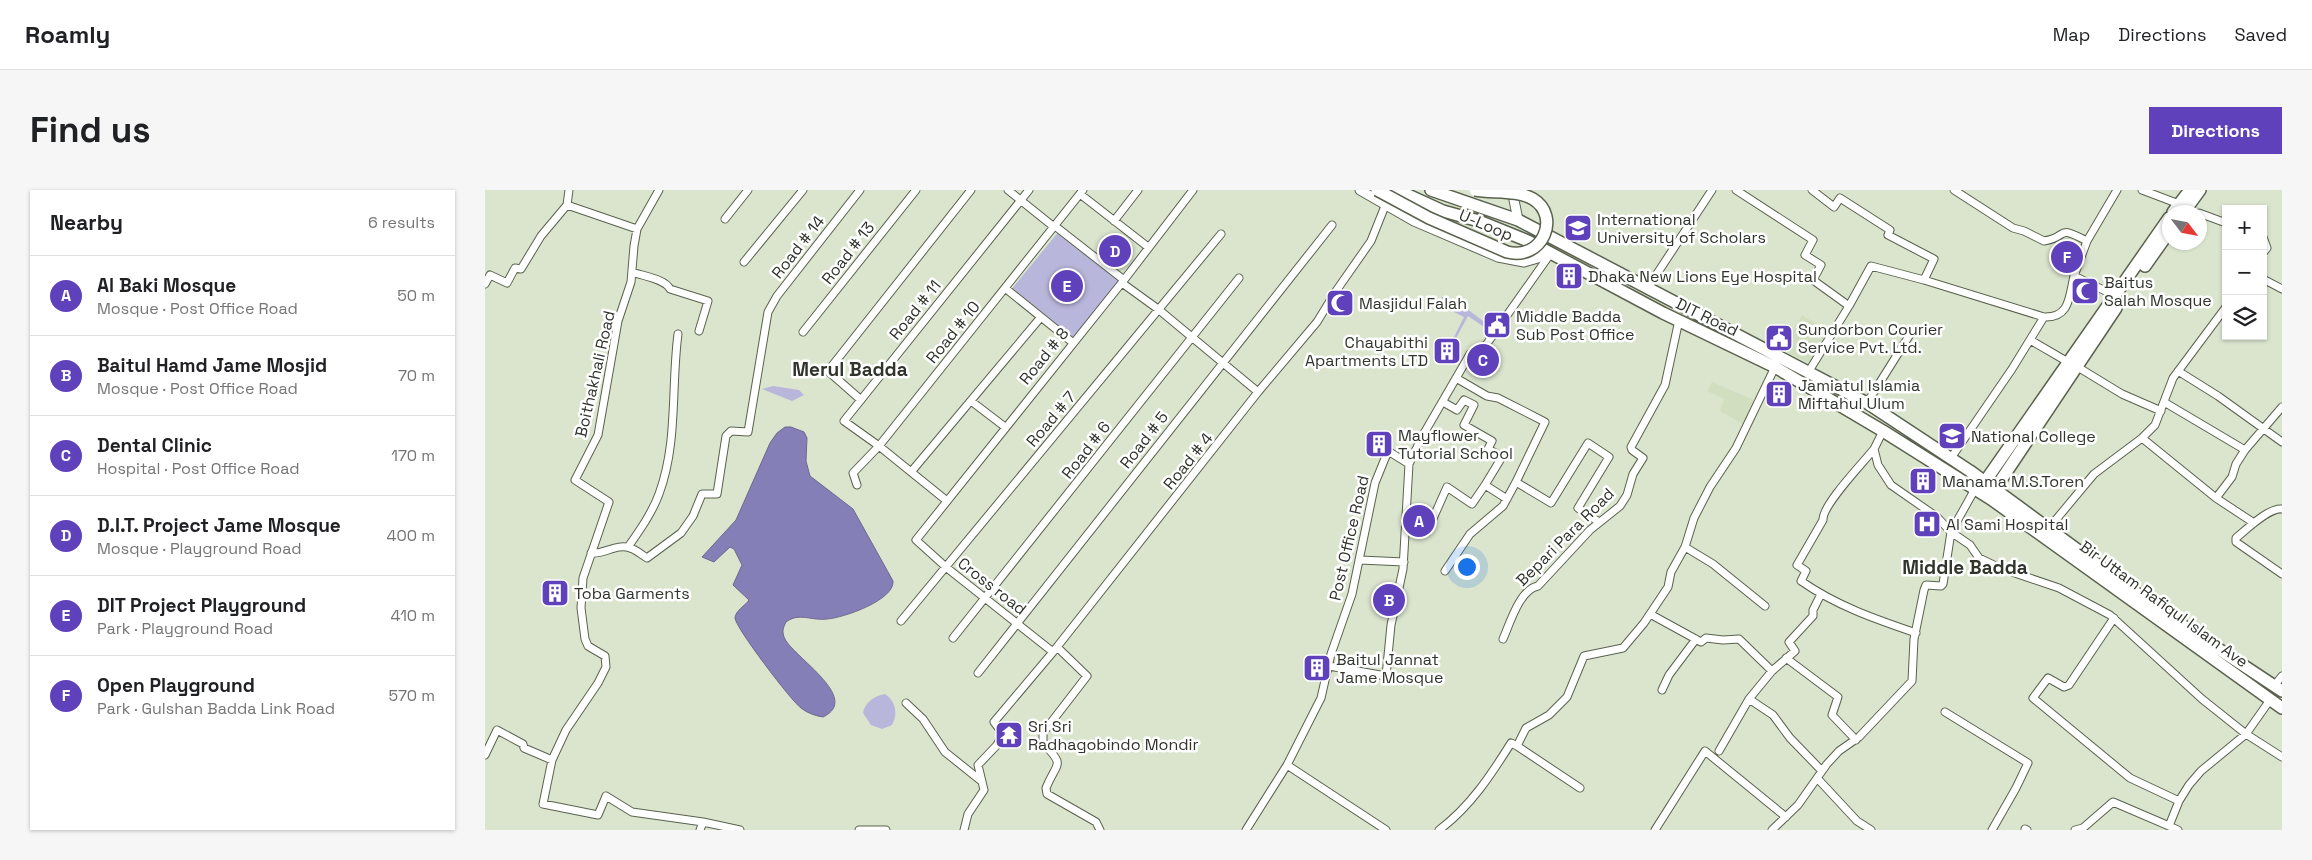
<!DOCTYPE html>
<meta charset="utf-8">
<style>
:root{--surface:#fff;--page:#f6f6f6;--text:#202124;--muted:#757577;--line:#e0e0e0;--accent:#5f42bb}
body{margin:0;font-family:"Space Grotesk",sans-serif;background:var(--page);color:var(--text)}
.controls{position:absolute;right:15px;top:15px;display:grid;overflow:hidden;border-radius:0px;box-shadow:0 1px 4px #0004}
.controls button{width:45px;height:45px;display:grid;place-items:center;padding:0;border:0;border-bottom:1px solid var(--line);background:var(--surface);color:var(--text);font:25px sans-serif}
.compass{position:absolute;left:1677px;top:15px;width:45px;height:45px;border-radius:50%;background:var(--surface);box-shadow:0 1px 4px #0004;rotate:122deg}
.you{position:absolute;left:981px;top:376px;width:18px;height:18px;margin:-12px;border:4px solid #fff;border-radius:50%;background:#1a73e8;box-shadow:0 0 0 8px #1a73e833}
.badge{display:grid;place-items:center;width:32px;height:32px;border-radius:50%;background:var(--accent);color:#fff;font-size:16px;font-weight:700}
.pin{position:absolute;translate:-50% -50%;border:2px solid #fff;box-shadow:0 1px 5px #0006}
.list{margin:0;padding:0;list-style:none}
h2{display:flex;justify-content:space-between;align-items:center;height:65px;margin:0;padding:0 20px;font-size:21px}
h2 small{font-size:16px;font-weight:400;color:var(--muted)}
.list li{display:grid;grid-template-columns:32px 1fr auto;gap:15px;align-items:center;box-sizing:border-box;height:80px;padding:0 20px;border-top:1px solid var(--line)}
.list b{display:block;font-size:19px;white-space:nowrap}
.list p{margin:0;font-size:16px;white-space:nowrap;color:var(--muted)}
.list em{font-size:16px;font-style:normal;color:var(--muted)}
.icon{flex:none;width:28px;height:28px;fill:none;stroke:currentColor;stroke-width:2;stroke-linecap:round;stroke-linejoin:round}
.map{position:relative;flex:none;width:1797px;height:640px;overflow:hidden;border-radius:0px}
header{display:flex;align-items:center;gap:30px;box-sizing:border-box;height:70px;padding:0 25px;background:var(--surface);border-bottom:1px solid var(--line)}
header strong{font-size:24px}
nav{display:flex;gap:28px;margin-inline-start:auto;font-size:18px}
.intro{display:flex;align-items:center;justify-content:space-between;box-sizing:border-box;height:120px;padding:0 30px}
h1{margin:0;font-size:35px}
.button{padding:12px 22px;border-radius:0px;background:var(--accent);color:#fff;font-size:18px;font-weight:700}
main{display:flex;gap:30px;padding:0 30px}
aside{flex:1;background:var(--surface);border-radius:0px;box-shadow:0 1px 4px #0004}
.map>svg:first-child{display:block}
.built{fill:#d1debf}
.green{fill:#b9b6db}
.water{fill:#857fb8;stroke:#6c688e}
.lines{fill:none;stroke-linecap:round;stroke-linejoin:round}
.minor-casing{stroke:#5a624e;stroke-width:9}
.tertiary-casing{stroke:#5a624e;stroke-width:11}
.primary-casing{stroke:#5a624e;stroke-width:14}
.minor{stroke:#fff;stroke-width:7}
.tertiary{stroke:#fff;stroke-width:9}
.primary{stroke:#fff;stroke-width:11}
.primary-bridge-casing{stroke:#5a624e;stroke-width:14;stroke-linecap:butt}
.primary-bridge{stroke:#fff;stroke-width:11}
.labels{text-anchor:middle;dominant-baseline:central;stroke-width:5;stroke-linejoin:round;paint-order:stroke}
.poi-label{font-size:16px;fill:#30342b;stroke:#fff;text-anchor:start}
.street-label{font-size:16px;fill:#30342b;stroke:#fff}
.quarter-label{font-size:19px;font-weight:bold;fill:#30342b;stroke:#fff}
</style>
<header>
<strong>Roamly</strong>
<nav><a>Map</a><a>Directions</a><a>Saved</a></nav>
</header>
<div class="intro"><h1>Find us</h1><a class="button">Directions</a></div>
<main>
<aside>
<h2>Nearby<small>6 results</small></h2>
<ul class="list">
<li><span class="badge">A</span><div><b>Al Baki Mosque</b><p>Mosque · Post Office Road</p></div><em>50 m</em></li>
<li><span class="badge">B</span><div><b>Baitul Hamd Jame Mosjid</b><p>Mosque · Post Office Road</p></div><em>70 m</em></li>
<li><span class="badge">C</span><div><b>Dental Clinic</b><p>Hospital · Post Office Road</p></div><em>170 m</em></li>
<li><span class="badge">D</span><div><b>D.I.T. Project Jame Mosque</b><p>Mosque · Playground Road</p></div><em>400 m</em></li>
<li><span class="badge">E</span><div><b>DIT Project Playground</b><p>Park · Playground Road</p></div><em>410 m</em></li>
<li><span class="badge">F</span><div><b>Open Playground</b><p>Park · Gulshan Badda Link Road</p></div><em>570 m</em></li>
</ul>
</aside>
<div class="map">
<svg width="1797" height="640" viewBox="0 0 1797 640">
<rect width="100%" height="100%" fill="#dbe5ce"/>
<path class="built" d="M1317,125L1347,143L1325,174L1296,159Z
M1227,192L1269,210L1259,235L1235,221L1239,209L1222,201Z"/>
<path class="green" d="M575,40L639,92L589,153L525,101Z
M1576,57L1593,64L1588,80L1570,69Z
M957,107L974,113L1010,140L1008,143L983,126L969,152L967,151L979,127L969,122L970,119L955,113Z
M288,196L314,200L319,205L307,211L277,199Z
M400,504C411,511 413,524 407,535L397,539L386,535L378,523C380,512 389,506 400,504Z"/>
<path class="water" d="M300,237H306L319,242L322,248L321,271L325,286L368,319L408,391C410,410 358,428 342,429C327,431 314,422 301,432C298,438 297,441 299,447C305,465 378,508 338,527C331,526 322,523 316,518C307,512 250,437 250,428C250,421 261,415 264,410L248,395L257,375L249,359L245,357L229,372L217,367L251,330L285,253L292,243Z"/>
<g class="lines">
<defs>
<path id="minor" d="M523,0L569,37
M1251,0L1328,50L1320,65L1336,75L1328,90L1364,116
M1327,0L1349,17L1355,8L1405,40L1403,45L1449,69L1439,90L1559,127C1585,128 1584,107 1589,86L1631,106
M1469,0L1528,38L1539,41L1559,51C1585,47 1569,34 1602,51
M1657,0L1694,14
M595,4L663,57
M82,15L84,0
M1714,23L1741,33
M240,29L263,0
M629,31L653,0
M570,36L639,90
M152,39L149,56L146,92L133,131L113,245L90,290L124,312L98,388L96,418L100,449L103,456L120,466L121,477L113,493L81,540L67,570L58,614L113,625L121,606L147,622L218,632L255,640
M1778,47L1782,58L1778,63
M259,72L318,0
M147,82C158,86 180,89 185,99L223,111L214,141
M1589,86L1602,51L1632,0
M1778,89L1797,99
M637,93L673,119L773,202
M0,94L5,85L22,93L30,78L36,79L56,46L82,15L152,39L174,0
M520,98L587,152
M1162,99L1227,0
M318,142L431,0
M1545,150L1583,172
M1591,176L1637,204L1676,221
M1324,181L1364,116L1386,76L1439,90
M1693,181L1733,206L1797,252
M971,188L1002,206L1013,208L1060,232L1031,292
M376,210L343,181L486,0
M486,211L520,237
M958,212L972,220L979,210L989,215L979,235L1007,251L1003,259L1017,267L1000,295L1022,309
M1679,212L1760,260
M1382,213L1424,146
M1398,241L1389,259L1393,275L1406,295L1452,327L1466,342L1485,355L1494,368L1515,378L1574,398L1625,425L1717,509L1761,544L1797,567
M1657,248L1731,308L1769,333
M1389,259C1378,273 1337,315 1338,330L1312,375L1321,381L1316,391C1352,416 1390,429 1431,443
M1466,268L1527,179L1559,127
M426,282L556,127
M372,295L368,283L394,256L359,231L544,0
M1731,308L1747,287L1751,274L1760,260L1797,217
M462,311L394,256L598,0
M1797,319C1784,317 1761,340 1751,348V352L1797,384
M921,338L942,342L962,297L987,314L1000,295
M1564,338L1609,284L1657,248L1670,235L1688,188L1741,117
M143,357C155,340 167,323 174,304C193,253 186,197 193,144
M1200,357L1228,374L1280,416
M106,363C118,365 132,353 145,358C150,359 157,365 162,368L196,343L208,326L217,304H232L241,246L246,241L263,242L283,122L292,106L375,0
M875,370L919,372
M960,381L985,344L1018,316L1031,292L1066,313L1103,253L1124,267L1093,318L1114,332
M1165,424L1216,452L1221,448L1238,450L1254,449L1287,481
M1629,428L1584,495L1579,497L1563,488L1548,508L1645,588L1694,611
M416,431L736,44
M468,448L754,88
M1018,449C1025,433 1035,399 1053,396L1105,340L1135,316L1142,305L1148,284L1158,268L1147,260L1146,257L1180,195L1194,130
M572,457L602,486L558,543V553C581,577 572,571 561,598L562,604L611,632L615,640
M568,462L462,378L431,350L639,90L708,0
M1301,468L1353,507L1347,525L1371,550
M844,476L901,486L906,435L918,379L924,274
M493,483L847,35
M1789,496L1797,486
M1177,500L1184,485L1211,449
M1264,509L1288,525L1305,548L1337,581
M421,513L438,529L460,562L495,590
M1460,522L1543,573L1531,598L1507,640
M1032,556L1095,598
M1234,561L1264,509L1287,481L1310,461L1304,452L1328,426V420L1336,404
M0,565L12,540L38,554L39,558L67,570
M802,575L901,640
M1332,588L1372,631L1386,640
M1540,639L1542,640
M215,640L218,632
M374,640H401
M479,640L483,624L499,600L493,575L512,555L518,544L509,532L568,462L773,202L832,132L851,101L886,51L900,16
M761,640L802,575L836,508L846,464L867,404L890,293L903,261L924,274L938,245L985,164L1001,155L1066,63
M954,640C985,617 1006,585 1026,553L1032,556L1041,538L1064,525L1082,507L1099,466L1138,458L1159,433L1183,397L1186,382L1200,357L1209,328L1225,297L1251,258L1290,177
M1170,640L1220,561L1301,627
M1287,640L1313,615L1342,574L1354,561L1374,547L1427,491L1429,449L1439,400L1441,395L1456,396L1458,394L1466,342L1490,299
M1590,640L1598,638L1628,612L1684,636
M1693,640L1684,636L1694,611L1704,595L1716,581L1761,544L1785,510"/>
<path id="tertiary" d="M875,0L929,31L1013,67L1039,72L1053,68L1061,61
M1027,0L1033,30"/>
<path id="primary" d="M912,0L958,21L994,31L1043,51L1178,123L1290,177L1398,241L1506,309L1797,518
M946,0L1033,30L1382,213L1485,281L1673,419L1797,501
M1688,22L1705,0
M1699,22L1715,0
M1660,76L1684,42
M1499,293L1684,28
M1510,299L1631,118"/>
</defs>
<use href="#minor" class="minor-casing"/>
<use href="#tertiary" class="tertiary-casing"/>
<use href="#primary" class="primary-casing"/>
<use href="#minor" class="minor"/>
<use href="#tertiary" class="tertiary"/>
<use href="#primary" class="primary"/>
<defs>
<path id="primary-bridge" d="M892,0L944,28L1022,62C1058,71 1076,26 1048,9C1033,0 1008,3 990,0"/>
</defs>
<use href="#primary-bridge" class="primary-bridge-casing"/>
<use href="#primary-bridge" class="primary-bridge"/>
</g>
<defs>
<symbol id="university-square" viewBox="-11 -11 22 22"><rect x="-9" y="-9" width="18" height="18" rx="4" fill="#5f42bb" stroke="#fff"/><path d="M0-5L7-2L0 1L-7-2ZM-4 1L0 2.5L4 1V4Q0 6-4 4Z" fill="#fff"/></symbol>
<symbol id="building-square" viewBox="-11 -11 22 22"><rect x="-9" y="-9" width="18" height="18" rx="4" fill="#5f42bb" stroke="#fff"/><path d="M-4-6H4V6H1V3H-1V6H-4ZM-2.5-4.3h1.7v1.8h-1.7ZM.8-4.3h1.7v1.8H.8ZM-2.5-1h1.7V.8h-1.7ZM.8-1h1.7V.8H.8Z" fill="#fff"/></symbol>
<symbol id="mosque-square" viewBox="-11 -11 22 22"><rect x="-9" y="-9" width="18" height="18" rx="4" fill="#5f42bb" stroke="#fff"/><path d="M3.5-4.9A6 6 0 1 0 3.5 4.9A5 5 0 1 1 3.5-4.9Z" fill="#fff"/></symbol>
<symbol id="civic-square" viewBox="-11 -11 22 22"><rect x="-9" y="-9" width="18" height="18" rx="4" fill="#5f42bb" stroke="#fff"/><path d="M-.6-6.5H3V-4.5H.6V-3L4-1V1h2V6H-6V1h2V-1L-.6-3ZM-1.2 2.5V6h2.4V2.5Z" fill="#fff"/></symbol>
<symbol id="hospital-square" viewBox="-11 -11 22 22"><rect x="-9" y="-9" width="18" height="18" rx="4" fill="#5f42bb" stroke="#fff"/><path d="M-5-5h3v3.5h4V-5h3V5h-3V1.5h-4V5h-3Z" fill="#fff"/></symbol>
<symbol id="temple-square" viewBox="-11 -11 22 22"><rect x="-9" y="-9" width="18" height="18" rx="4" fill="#5f42bb" stroke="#fff"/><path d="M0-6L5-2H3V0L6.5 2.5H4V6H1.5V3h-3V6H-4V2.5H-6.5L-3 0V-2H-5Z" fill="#fff"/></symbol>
</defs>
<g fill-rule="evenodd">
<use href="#university-square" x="1077" y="22" width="32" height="32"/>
<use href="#building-square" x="1068" y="70" width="32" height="32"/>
<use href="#mosque-square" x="1584" y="85" width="32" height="32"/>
<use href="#mosque-square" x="839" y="97" width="32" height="32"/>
<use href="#civic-square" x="996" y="119" width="32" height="32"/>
<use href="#civic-square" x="1278" y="132" width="32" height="32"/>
<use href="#building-square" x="946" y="145" width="32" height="32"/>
<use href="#building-square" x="1278" y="188" width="32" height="32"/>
<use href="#university-square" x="1451" y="230" width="32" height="32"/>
<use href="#building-square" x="878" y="238" width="32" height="32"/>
<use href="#building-square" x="1422" y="275" width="32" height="32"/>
<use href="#hospital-square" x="1426" y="318" width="32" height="32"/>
<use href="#building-square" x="54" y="387" width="32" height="32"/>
<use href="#building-square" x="816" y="462" width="32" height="32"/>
<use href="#temple-square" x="508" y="529" width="32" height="32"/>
</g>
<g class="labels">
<g class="poi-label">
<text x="1112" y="29">International<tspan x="1112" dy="18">University of Scholars</tspan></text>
<text x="1103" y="86">Dhaka New Lions Eye Hospital</text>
<text x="1619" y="92">Baitus<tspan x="1619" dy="18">Salah Mosque</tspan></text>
<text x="874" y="113">Masjidul Falah</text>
<text x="1031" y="126">Middle Badda<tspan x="1031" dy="18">Sub Post Office</tspan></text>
<text x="1313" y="139">Sundorbon Courier<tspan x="1313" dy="18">Service Pvt. Ltd.</tspan></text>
<text x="943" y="152" text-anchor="end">Chayabithi<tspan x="943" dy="18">Apartments LTD</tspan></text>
<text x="1313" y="195">Jamiatul Islamia<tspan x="1313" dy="18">Miftahul Ulum</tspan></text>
<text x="913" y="245">Mayflower<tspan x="913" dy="18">Tutorial School</tspan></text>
<text x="1486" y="246">National College</text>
<text x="1457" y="291">Manama M.S.Toren</text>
<text x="1461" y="334">Al Sami Hospital</text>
<text x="89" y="403">Toba Garments</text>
<text x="851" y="469">Baitul Jannat<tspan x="851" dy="18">Jame Mosque</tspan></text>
<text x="543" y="536">Sri Sri<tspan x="543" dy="18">Radhagobindo Mondir</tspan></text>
</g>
<g class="street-label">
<text transform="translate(1001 35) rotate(23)">U-Loop</text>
<text transform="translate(313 57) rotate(-52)">Road # 14</text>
<text transform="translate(363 63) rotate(-52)">Road # 13</text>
<text transform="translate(430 120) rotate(-51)">Road # 11</text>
<text transform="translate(1222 127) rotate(26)">DIT Road</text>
<text transform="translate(468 142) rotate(-51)">Road # 10</text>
<text transform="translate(559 166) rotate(-51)">Road # 8</text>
<text transform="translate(110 184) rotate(-77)">Boithakhali Road</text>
<text transform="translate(566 229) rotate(-50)">Road # 7</text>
<text transform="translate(659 250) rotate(-52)">Road # 5</text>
<text transform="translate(601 260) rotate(-52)">Road # 6</text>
<text transform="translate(703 271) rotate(-51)">Road # 4</text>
<text transform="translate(1080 347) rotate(-45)">Bepari Para Road</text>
<text transform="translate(864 348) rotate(-77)">Post Office Road</text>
<text transform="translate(507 396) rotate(38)">Cross road</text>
<text transform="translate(1679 414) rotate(36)">Bir Uttam Rafiqul Islam Ave</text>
</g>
<g class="quarter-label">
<text x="365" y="179">Merul Badda</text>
<text x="1480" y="377">Middle Badda</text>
</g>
</g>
</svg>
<div class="controls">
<button>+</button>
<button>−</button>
<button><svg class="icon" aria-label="layers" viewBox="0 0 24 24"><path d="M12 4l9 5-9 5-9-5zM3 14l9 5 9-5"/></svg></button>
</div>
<svg class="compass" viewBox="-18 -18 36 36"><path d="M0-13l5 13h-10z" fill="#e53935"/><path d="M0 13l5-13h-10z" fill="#757577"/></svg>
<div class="you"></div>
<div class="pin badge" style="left:934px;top:331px">A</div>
<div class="pin badge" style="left:904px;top:410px">B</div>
<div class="pin badge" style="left:998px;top:170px">C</div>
<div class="pin badge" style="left:630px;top:61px">D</div>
<div class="pin badge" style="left:582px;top:96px">E</div>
<div class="pin badge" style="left:1582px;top:67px">F</div>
</div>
</main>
